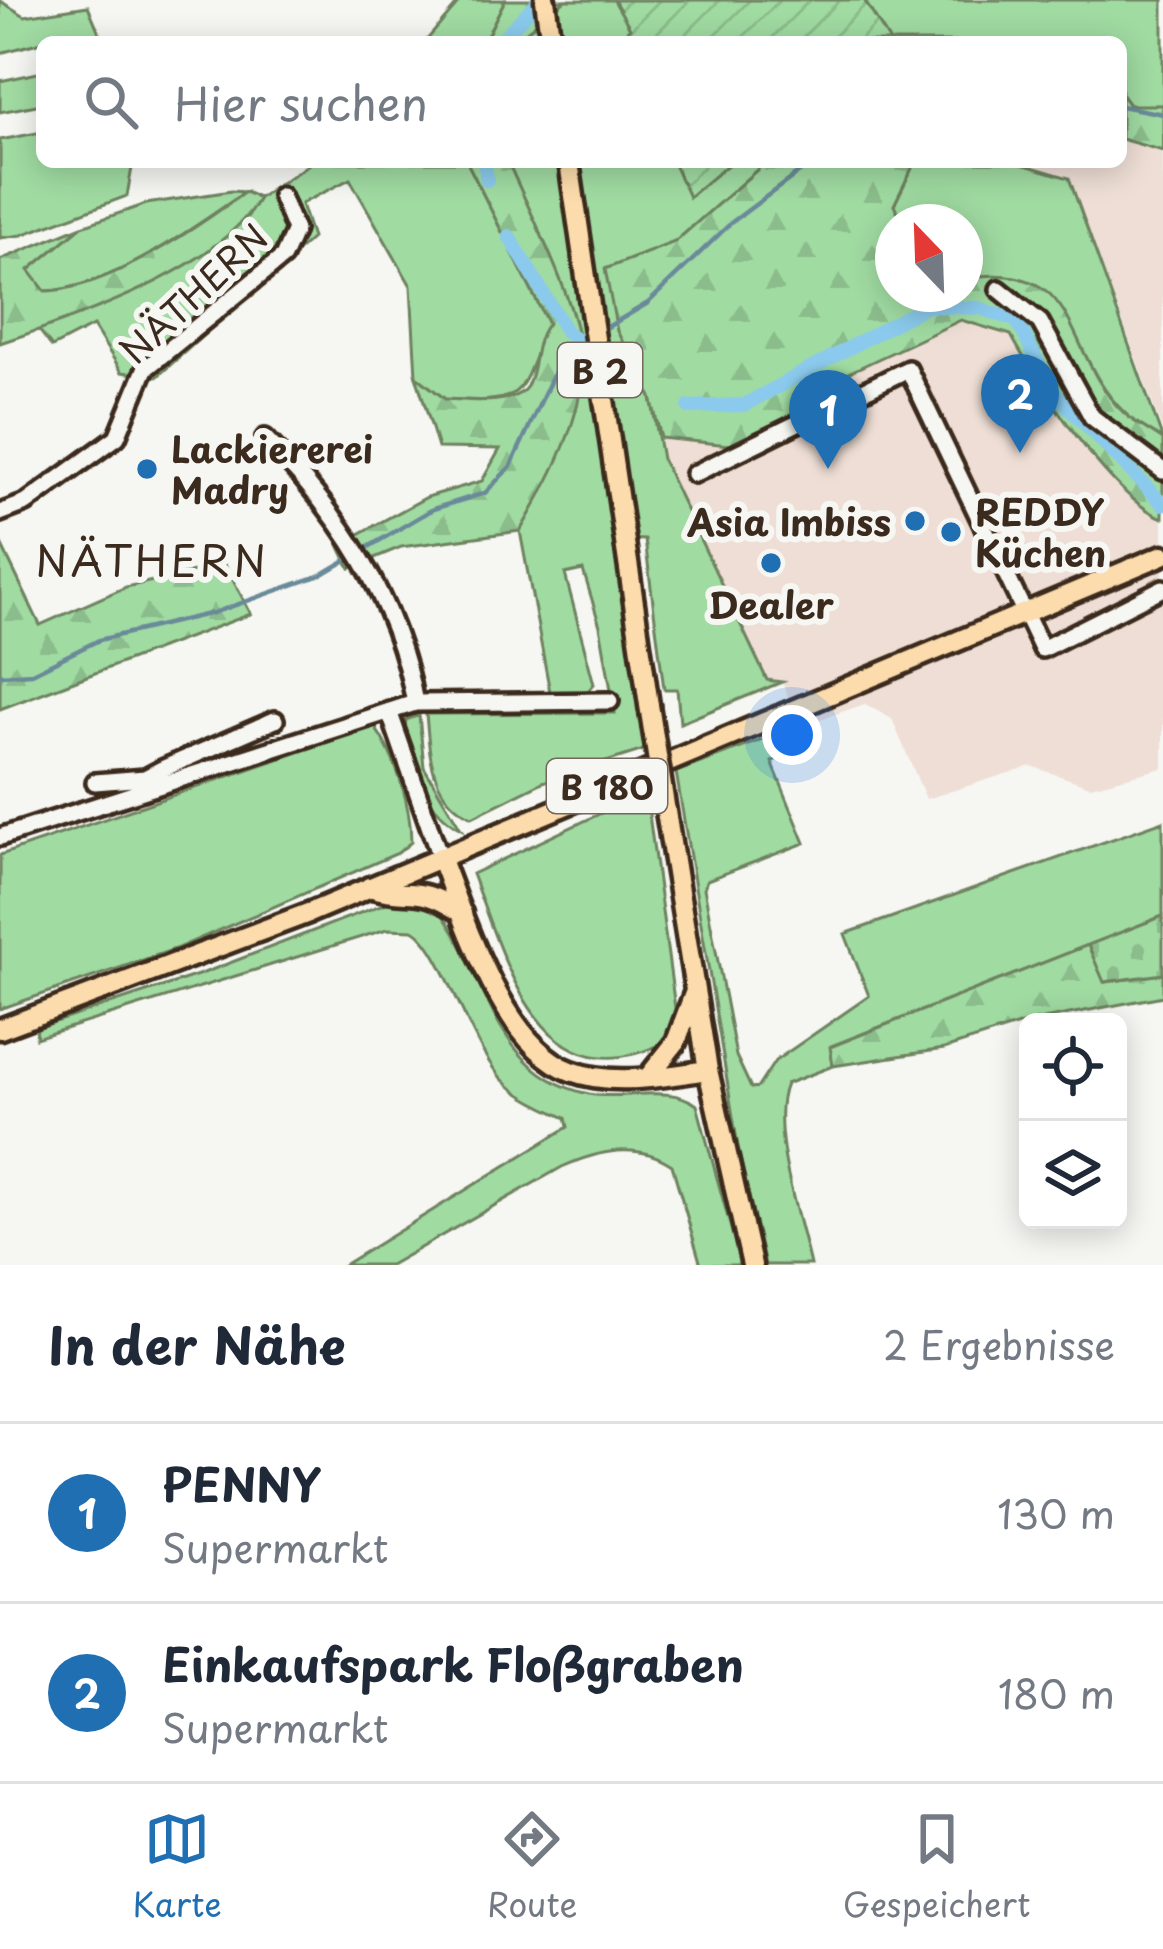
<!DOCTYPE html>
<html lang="de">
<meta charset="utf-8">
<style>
:root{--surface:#fff;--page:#f2f2f3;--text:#1f2937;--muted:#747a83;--line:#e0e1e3;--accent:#1f6fb2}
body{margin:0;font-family:"Playpen Sans",sans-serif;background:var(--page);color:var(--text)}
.controls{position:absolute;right:36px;bottom:36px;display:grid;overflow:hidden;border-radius:18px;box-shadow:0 6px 30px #0003}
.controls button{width:108px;height:108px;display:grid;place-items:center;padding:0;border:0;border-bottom:3px solid var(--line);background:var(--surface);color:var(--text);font:60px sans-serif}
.compass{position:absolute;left:875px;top:204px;width:108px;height:108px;border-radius:50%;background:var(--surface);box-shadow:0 6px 30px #0003;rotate:337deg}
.you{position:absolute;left:792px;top:735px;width:42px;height:42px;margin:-30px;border:9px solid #fff;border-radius:50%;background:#1a73e8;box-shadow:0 0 0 18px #1a73e833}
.badge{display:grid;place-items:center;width:78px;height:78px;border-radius:50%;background:var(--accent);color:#fff;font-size:39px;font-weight:700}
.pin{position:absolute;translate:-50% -99px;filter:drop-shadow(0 3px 6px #0008)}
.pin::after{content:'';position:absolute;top:63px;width:42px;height:36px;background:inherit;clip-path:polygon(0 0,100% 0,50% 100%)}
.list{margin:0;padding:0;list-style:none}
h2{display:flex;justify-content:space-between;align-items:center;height:156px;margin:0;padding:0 48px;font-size:51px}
h2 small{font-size:39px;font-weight:400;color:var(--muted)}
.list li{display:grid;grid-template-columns:78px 1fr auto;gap:36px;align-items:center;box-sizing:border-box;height:180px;padding:0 48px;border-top:3px solid var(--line)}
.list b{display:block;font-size:45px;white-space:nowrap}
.list p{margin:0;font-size:39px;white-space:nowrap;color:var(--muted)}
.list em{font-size:39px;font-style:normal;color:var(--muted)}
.icon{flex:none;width:66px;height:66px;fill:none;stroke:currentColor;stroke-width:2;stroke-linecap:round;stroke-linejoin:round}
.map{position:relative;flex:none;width:1163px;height:1265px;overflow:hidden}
.search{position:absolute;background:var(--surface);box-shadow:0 6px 30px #0003;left:36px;right:36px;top:36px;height:132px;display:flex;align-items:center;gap:30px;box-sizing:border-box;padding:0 42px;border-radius:18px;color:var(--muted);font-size:45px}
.sheet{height:516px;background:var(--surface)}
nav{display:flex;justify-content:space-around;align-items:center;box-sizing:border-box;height:168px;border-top:3px solid var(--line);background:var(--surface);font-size:33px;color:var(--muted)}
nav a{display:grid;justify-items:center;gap:6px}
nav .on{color:var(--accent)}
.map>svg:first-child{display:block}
.built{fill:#eeded5}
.grass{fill:#a0dba2;stroke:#6e8260;stroke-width:3}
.forest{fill:url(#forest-firs);stroke:#6e8260;stroke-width:3}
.cemetery{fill:url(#cemetery-stones);stroke:#6e8260;stroke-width:3}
.garden{fill:url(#garden-furrows);stroke:#6e8260;stroke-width:3}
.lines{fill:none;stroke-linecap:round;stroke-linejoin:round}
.stream{stroke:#6b8a9a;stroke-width:4.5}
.canal{stroke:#8bcaec;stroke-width:14}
.minor-casing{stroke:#3b2a1e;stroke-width:24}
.major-casing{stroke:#3b2a1e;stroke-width:27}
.minor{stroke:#f6f6f2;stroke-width:15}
.major{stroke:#fcdcac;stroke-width:18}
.major-bridge-casing{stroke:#3b2a1e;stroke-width:27;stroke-linecap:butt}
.major-bridge{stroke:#fcdcac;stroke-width:18}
.poi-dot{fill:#1f6fb2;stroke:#f6f6f2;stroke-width:4.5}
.labels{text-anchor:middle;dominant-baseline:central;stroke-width:12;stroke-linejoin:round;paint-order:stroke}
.shield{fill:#f6f6f2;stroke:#73675e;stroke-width:3}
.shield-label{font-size:33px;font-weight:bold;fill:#3b2a1e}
.street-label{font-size:36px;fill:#3b2a1e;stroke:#f6f6f2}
.poi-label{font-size:36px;font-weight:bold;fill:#3b2a1e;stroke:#f6f6f2;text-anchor:start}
.quarter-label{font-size:42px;letter-spacing:3px;fill:#3b2a1e;stroke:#f6f6f2}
</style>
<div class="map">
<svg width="1163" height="1265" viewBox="0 0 1163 1265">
<defs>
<pattern id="forest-firs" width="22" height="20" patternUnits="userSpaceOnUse" patternTransform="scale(3)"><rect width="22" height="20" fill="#a0dba2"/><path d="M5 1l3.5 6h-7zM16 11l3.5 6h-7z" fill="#8bbc8b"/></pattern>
<pattern id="cemetery-stones" width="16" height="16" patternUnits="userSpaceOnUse" patternTransform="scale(3)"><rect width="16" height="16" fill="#a0dba2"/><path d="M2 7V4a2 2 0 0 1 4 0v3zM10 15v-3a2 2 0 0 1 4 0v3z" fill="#8bbc8b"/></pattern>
<pattern id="garden-furrows" width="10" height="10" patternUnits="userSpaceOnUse" patternTransform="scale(3)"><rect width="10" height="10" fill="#a0dba2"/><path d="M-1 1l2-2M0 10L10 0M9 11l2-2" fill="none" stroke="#8bbc8b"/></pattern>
</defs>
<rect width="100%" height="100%" fill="#f6f6f2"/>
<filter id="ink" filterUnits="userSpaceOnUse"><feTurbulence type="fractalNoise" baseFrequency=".00833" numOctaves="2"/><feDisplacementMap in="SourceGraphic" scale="24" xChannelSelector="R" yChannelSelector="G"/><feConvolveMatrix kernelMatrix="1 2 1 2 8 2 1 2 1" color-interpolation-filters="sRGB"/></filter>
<g filter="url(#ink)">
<path class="built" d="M1121,139L1163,151V432L1070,178L1015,162H1121Z
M961,319L1011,335L1038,387L1083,447L1163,518V768L1090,786L1031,766L926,799L892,719L865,704L800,726L782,682L767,680L661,459V438L729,445L801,395Z"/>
<path class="grass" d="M461,0H505L484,42H425Z
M565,0H614L630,28L616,42H513Z
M864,0H1163V105L1129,106L1121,94V42H890Z
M0,1L25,16L88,6L103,42H42L0,53Z
M42,72V104L0,112V81Z
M42,132V162H133L127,196L22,235L0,238V140Z
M312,162H467L548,324C518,394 531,405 445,399L416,376L411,286L350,179L301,204L312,238L157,377L122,372L93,326L52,347L39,330L187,263L248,216L259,198Z
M508,162H673L689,196L731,162H766L675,242L606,269L635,372L651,397L662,459L767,680L782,682L680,723L677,689H664L645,540L617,539L647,749L543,782L472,817C429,797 430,754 426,714L615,713L600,626L583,570L565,574L594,684L587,692H550L520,531C546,486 578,428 582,374C586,317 531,216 508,162Z
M915,162H1015L1069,178L1163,440C1151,431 1135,424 1125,413C1061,353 1084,258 965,278V222H903L894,205Z
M231,191L245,192C192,229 110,289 45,291L28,271L82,226L146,204Z
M419,715L424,767L461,829C427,811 400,757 406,720Z
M374,726C396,756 411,805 411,842L398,853L178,948L0,1009V855Z
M800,726L813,739L772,762L805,843L707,880L704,888L736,1056L751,1088L758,1087L775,1061L869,996L845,934L1163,821V916L831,1046L833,1066L786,1084C768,1127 800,1219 810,1265H765L739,1153L676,772Z
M646,792L675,1008L665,1042C541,1105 505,961 472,874Z
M404,896L437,907C488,973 492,1074 589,1094C622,1101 670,1083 697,1105L741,1265H701L672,1165C637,1141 598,1151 562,1167L390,1265H344L568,1127L566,1118C545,1108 524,1099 507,1084C470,1051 444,946 413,930L387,929L36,1038L37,1028L201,974Z"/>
<path class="forest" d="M505,0H565L513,42H484Z
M1121,94L1129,105H1163V151L1121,139Z
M467,162H508C531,216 586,316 582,374C579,428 546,487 520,531L401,547L350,568L339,545L427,497L482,481L500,449L438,448L416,376L445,399C465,400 515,407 527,386C538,365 532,344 548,323Z
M766,162H915L894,205L903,222H893V294H965V278C1086,258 1060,352 1124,413C1135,424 1151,431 1163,440V518C1114,501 1037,384 1011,335L961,320L801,395L804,411L729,445L661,438L651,397L617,331L605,269L675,242Z
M245,192L259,198C219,270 76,318 0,343V260L82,226L29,270L45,291C107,290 195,229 245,192Z
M0,542L40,625L126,587L225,565L251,614L0,709Z
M1088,945L1105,982L1163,974V996L1028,1022L944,1049L833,1066L830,1047Z"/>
<path class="cemetery" d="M1163,916V974L1104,982L1088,945Z"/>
<path class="garden" d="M614,0H864L890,42H616L630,28Z
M673,162H731L689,197Z"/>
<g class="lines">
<path class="stream" d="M1121,106L1163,114
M599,332L648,303L732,222L813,162
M0,675L32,673L99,640L213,613L321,575L433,509L485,493L511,466L560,360L589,338"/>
<path class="canal" d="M499,42L539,0
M484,162L487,180
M509,236L566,331L612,370
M689,407L744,405L926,306L979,308L1017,321L1053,391L1163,504"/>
<defs>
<path id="minor" d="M999,289L1040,322L1092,417L1163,471
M265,438C340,513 396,597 415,703
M694,474L908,369L1042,649L1163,588
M0,513L26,503L117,437L145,369L283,257L295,230L281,196
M389,711L440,857
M95,782L145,778
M147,788L145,778L162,769L275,720
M0,837L415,703L610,701"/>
<path id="major" d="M545,0L551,42
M569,162L649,705
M663,793L708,1070L752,1265
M440,857C465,920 503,1046 571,1071C613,1087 666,1076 708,1070
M369,887C412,901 413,881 462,913
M0,1029L311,912L1163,555
M649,1076L676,1042L695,991"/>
</defs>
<use href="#minor" class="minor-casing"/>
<use href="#major" class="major-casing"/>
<use href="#minor" class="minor"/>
<use href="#major" class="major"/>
<defs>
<path id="major-bridge" d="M649,705L663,793"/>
</defs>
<use href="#major-bridge" class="major-bridge-casing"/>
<use href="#major-bridge" class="major-bridge"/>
</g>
</g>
<g class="poi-dot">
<circle cx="147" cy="469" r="12"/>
<circle cx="915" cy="521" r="12"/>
<circle cx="951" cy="532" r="12"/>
<circle cx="771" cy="563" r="12"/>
</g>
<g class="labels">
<g class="shield">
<rect x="558" y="343" width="84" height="54" rx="9"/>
<rect x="547" y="759" width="120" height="54" rx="9"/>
</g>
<g class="shield-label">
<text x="600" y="370">B 2</text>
<text x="607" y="786">B 180</text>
</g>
<g class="street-label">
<text transform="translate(193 293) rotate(-43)">NÄTHERN</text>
</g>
<g class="poi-label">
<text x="171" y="448">Lackiererei<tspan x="171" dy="41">Madry</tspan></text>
<text x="975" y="511">REDDY<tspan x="975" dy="41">Küchen</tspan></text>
<text x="891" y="521" text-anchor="end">Asia Imbiss</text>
<text x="771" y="604" text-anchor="middle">Dealer</text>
</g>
<g class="quarter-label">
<text x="152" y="559">NÄTHERN</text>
</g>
</g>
</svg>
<div class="controls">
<button><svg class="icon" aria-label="locate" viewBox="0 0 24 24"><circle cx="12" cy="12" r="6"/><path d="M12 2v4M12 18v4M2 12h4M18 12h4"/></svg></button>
<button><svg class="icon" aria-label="layers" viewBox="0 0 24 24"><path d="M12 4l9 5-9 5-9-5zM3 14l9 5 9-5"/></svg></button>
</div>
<svg class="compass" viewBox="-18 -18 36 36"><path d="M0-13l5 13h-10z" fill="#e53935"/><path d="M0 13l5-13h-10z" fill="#747a83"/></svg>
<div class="you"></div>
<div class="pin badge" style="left:828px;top:469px">1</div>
<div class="pin badge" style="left:1020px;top:453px">2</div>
<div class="search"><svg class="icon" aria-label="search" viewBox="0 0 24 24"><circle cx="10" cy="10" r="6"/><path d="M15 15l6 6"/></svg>Hier suchen</div>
</div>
<section class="sheet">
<h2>In der Nähe<small>2 Ergebnisse</small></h2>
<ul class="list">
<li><span class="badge">1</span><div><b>PENNY</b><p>Supermarkt</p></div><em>130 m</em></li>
<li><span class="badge">2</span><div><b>Einkaufspark Floßgraben</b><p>Supermarkt</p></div><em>180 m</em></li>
</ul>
</section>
<nav>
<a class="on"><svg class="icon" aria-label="map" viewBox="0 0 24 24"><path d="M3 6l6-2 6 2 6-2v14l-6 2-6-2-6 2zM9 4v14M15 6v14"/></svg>Karte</a>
<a><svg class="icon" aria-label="directions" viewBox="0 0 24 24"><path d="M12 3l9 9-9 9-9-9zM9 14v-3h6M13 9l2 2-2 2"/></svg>Route</a>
<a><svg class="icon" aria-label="saved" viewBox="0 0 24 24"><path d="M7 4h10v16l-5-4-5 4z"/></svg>Gespeichert</a>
</nav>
